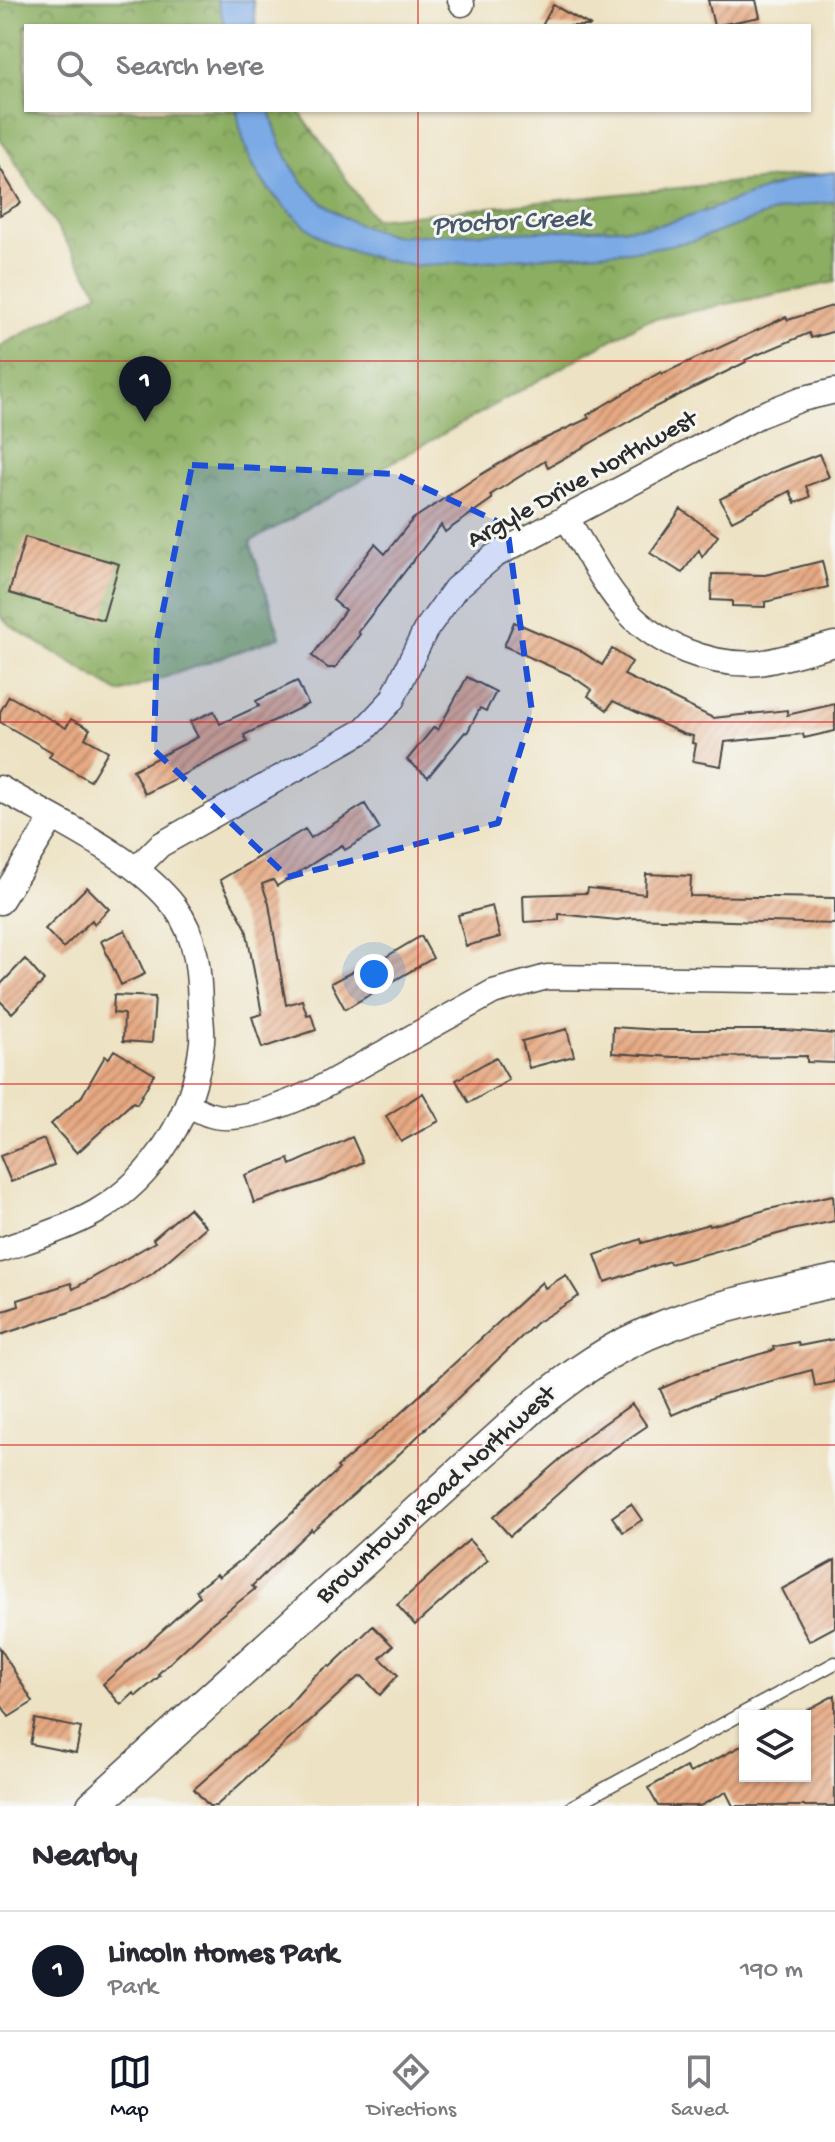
<!DOCTYPE html>
<style>
:root{--surface:#fff;--page:#f7f7f7;--text:#2b2b33;--muted:#7c7c81;--line:#e1e1e2;--accent:#111827}
body{margin:0;font-family:"Gochi Hand",sans-serif;background:var(--page);color:var(--text)}
.controls{position:absolute;right:24px;bottom:24px;display:grid;overflow:hidden;border-radius:0px;box-shadow:0 2px 6px #0004}
.controls button{width:72px;height:72px;display:grid;place-items:center;padding:0;border:0;border-bottom:2px solid var(--line);background:var(--surface);color:var(--text);font:40px sans-serif}
.you{position:absolute;left:374px;top:974px;width:28px;height:28px;margin:-20px;border:6px solid #fff;border-radius:50%;background:#1a73e8;box-shadow:0 0 0 12px #1a73e833}
.badge{display:grid;place-items:center;width:52px;height:52px;border-radius:50%;background:var(--accent);color:#fff;font-size:26px;font-weight:700}
.pin{position:absolute;translate:-50% -66px;filter:drop-shadow(0 2px 4px #0008)}
.pin::after{content:'';position:absolute;top:42px;width:28px;height:24px;background:inherit;clip-path:polygon(0 0,100% 0,50% 100%)}
.list{margin:0;padding:0;list-style:none}
h2{display:flex;justify-content:space-between;align-items:center;height:104px;margin:0;padding:0 32px;font-size:34px}
h2 small{font-size:26px;font-weight:400;color:var(--muted)}
.list li{display:grid;grid-template-columns:52px 1fr auto;gap:24px;align-items:center;box-sizing:border-box;height:120px;padding:0 32px;border-top:2px solid var(--line)}
.list b{display:block;font-size:30px;white-space:nowrap}
.list p{margin:0;font-size:26px;white-space:nowrap;color:var(--muted)}
.list em{font-size:26px;font-style:normal;color:var(--muted)}
.icon{flex:none;width:44px;height:44px;fill:none;stroke:currentColor;stroke-width:2;stroke-linecap:round;stroke-linejoin:round}
.map{position:relative;flex:none;width:835px;height:1806px;overflow:hidden}
.search{position:absolute;background:var(--surface);box-shadow:0 2px 6px #0004;left:24px;right:24px;top:24px;height:88px;display:flex;align-items:center;gap:20px;box-sizing:border-box;padding:0 28px;border-radius:0px;color:var(--muted);font-size:30px}
.sheet{height:224px;background:var(--surface)}
nav{display:flex;justify-content:space-around;align-items:center;box-sizing:border-box;height:112px;border-top:2px solid var(--line);background:var(--surface);font-size:22px;color:var(--muted)}
nav a{display:grid;justify-items:center;gap:4px}
nav .on{color:var(--accent)}
.map>svg:first-child{display:block}
.forest{fill:url(#forest-crowns);stroke:#5b6c46;stroke-width:2}
.water{fill:#7baae5;stroke:#536a88;stroke-width:2}
.building{fill:url(#building-hatch)}
.lines{fill:none;stroke-linecap:round;stroke-linejoin:round}
.service-casing{stroke:#484642;stroke-width:15}
.minor-casing{stroke:#484642;stroke-width:27}
.tertiary-casing{stroke:#484642;stroke-width:35}
.service{stroke:#fff;stroke-width:12}
.minor{stroke:#fff;stroke-width:24}
.tertiary{stroke:#fff;stroke-width:32}
.marked{fill:#1d4ed8;fill-opacity:0.2;stroke:#1d4ed8;stroke-width:6;stroke-dasharray:16 10;stroke-linejoin:round}
.grid{fill:none;stroke:#d62828;stroke-width:2;stroke-opacity:0.55}
.labels{text-anchor:middle;dominant-baseline:central;stroke-width:6;stroke-linejoin:round;paint-order:stroke}
.street-label{font-size:26px;fill:#2b2b2b;stroke:#f6f6f2}
.water-label{font-size:28px;font-style:italic;fill:#47576c;stroke:#f6f6f2}
</style>
<div class="map">
<svg width="835" height="1806" viewBox="0 0 835 1806">
<defs>
<pattern id="forest-crowns" width="20" height="18" patternUnits="userSpaceOnUse" patternTransform="scale(2)"><rect width="20" height="18" fill="#8bae62"/><path d="M2 6a3 3 0 1 1 6 0M12 15a3 3 0 1 1 6 0" fill="none" stroke="#728e51"/></pattern>
<pattern id="building-hatch" width="6" height="6" patternUnits="userSpaceOnUse" patternTransform="scale(2)"><rect width="6" height="6" fill="#e6a982"/><path d="M-1 1l2-2M0 6l6-6M5 7l2-2" fill="none" stroke="#bb8a6b"/></pattern>
</defs>
<rect width="100%" height="100%" fill="#f6f6f2"/>
<filter id="ink" filterUnits="userSpaceOnUse"><feTurbulence type="fractalNoise" baseFrequency=".0125" numOctaves="2"/><feDisplacementMap in="SourceGraphic" scale="16" xChannelSelector="R" yChannelSelector="G"/><feConvolveMatrix kernelMatrix="1 2 1 2 8 2 1 2 1" color-interpolation-filters="sRGB"/></filter>
<filter id="wash" filterUnits="userSpaceOnUse"><feTurbulence type="fractalNoise" baseFrequency=".006" numOctaves="4" result="noise"/><feDisplacementMap in="SourceGraphic" scale="32" xChannelSelector="R" yChannelSelector="G"/><feGaussianBlur stdDeviation="1.8" result="paint"/><feColorMatrix in="noise" values="0 0 0 0 0 0 0 0 0 0 0 0 0 0 0 0 0 1.4 0 .05"/><feComposite in="paint" operator="in"/></filter>
<g filter="url(#wash)">
<rect width="100%" height="100%" fill="#ede2c3"/>
<path class="forest" d="M0,0H222L240,26H26V110H298L374,219L835,172V282L645,321L250,542L280,637L120,693L9,625L0,616V346L99,293L0,138Z"/>
<path class="water" d="M217,0H253L256,26H225Z
M237,110H270C287,180 326,222 397,236L648,227C713,215 768,180 835,172V201L782,209L693,241L641,250L415,266C386,261 357,255 330,243C319,238 309,229 300,221C262,188 244,160 237,110Z"/>
<g id="blocks">
<path class="building" d="M708,0H756L760,17L714,26Z
M553,5L591,26H542Z
M0,168L21,203L0,215Z
M835,305V331L811,338L809,333L745,360L746,362L651,409L548,467L545,461L490,495L492,499L445,532L441,525L358,632L360,634L335,668H328L312,656L345,610L333,600L375,544L385,554L413,519L477,477L525,448L589,418L587,415L661,372L662,374L786,317L788,320Z
M819,454L829,477L806,486L810,497L795,503L790,491L732,521L720,499L773,472Z
M681,509L718,536L702,557L699,550L682,573L650,553Z
M25,537L119,564L103,620L9,593Z
M822,561L828,587L765,602V607L732,606V601L711,600L712,574L765,575Z
M514,622L579,650L602,665L612,649L632,662L624,675L713,718L787,710V715L835,704V731L804,738L803,734L725,742L721,766L693,761L696,744L692,743L693,736L683,734L613,701L607,710L588,696L592,690L570,675L504,646Z
M467,677L496,692L486,711L480,708L467,733L465,732L428,777L407,760L434,727L438,730Z
M297,681L308,704L244,735L247,742L145,794L133,770L198,737L190,722L214,711L220,724L259,706L256,701Z
M9,696L66,728L71,719L90,729L85,738L108,751L90,781L49,757L52,752L0,722V712Z
M365,804L380,829L345,850L342,845L277,886L273,880L262,884L269,904L286,1005L302,1000L307,1015L311,1014L316,1030L262,1048L252,1017L262,1014L246,928L220,880L305,829L311,838Z
M646,874L691,876L690,896L835,898V924L630,918L617,920L559,914V920L524,922L523,895L587,893L588,888L645,894Z
M87,887L109,909L94,924L92,920L63,948L45,929Z
M492,906L500,937L466,946L458,915Z
M125,930L145,974L121,985L101,941Z
M421,936L433,958L345,1009L331,983L372,961L374,964Z
M25,959L44,981L12,1013L0,1001V985Z
M114,995L155,997L152,1043L123,1041L124,1014L113,1013Z
M613,1027L659,1030H786L835,1034V1063L807,1062V1056L673,1057L612,1053Z
M567,1029L574,1056L529,1068L522,1041Z
M114,1050L154,1074L137,1104L133,1102L77,1153L51,1124L82,1096L105,1056L109,1058Z
M496,1057L509,1080L469,1103L456,1080Z
M423,1093L439,1121L401,1142L386,1116Z
M352,1137L363,1162L321,1181L254,1203L245,1175L289,1159L291,1165Z
M44,1139L54,1165L11,1182L0,1156Z
M833,1195L835,1221L792,1230L670,1264L669,1261L605,1282L595,1255L641,1239L642,1243L709,1224L710,1226L769,1209Z
M189,1208L206,1227L152,1274L106,1300L0,1335V1312L19,1306L18,1300L46,1291L71,1283L73,1289L155,1242L153,1239Z
M566,1275L579,1296L536,1323L394,1459L312,1531L311,1529L252,1586L255,1589L213,1622L158,1674L160,1676L136,1696L134,1693L121,1705L103,1684L200,1596L196,1590L217,1574L219,1577L246,1556L339,1469L337,1467L391,1422L542,1282L545,1288Z
M835,1339V1382L815,1386L812,1370L716,1396L672,1415L660,1389L699,1372L774,1350L773,1347L798,1342L799,1346Z
M632,1404L647,1426L594,1462L510,1536L493,1517L588,1435Z
M631,1504L642,1520L623,1532L612,1517Z
M469,1540L488,1560L415,1625L397,1605Z
M835,1560V1627L809,1641L782,1589Z
M373,1626L393,1646L380,1658L398,1675L380,1695L362,1676L357,1678L216,1806H209L194,1789L288,1706L314,1676L328,1666L330,1667Z
M0,1648L33,1702L9,1717L0,1703Z
M835,1695V1806H733L726,1792L700,1806H658L648,1788L686,1767L690,1773L745,1744V1776H805V1711Z
M35,1719L81,1728L76,1753L30,1744Z"/>
</g>
</g>
<g filter="url(#ink)">
<use href="#blocks" fill-opacity="0" stroke="#484642" stroke-width="2"/>
<g class="lines">
<defs>
<path id="service" d="M573,1806L835,1663"/>
<path id="minor" d="M460,0L462,4
M566,517C585,548 602,583 626,610C657,645 711,667 758,663C783,660 810,650 835,644
M0,788C55,820 137,857 175,907C197,937 199,971 200,1006C201,1018 203,1031 202,1042C195,1111 156,1177 96,1212C66,1229 32,1239 0,1250
M137,868L160,845L363,731L392,700L425,631L455,589L494,556L758,416L801,399L835,391
M0,902L52,819
M188,1104C195,1108 203,1113 211,1115C239,1124 289,1103 315,1091L493,992L547,977L835,981"/>
<path id="tertiary" d="M93,1806L534,1406C564,1383 593,1360 627,1343C692,1310 764,1297 835,1281"/>
</defs>
<use href="#service" class="service-casing"/>
<use href="#minor" class="minor-casing"/>
<use href="#tertiary" class="tertiary-casing"/>
<use href="#service" class="service"/>
<use href="#minor" class="minor"/>
<use href="#tertiary" class="tertiary"/>
</g>
</g>
<path class="marked" d="M192,465L395,474L507,526L532,712L498,823L288,877L154,750L157,640Z"/>
<path class="grid" d="M418,0V26M418,110V1806M0,361H835M0,722H835M0,1084H835M0,1445H835"/>
<g class="labels">
<g class="street-label">
<text transform="translate(583 481) rotate(-29)">Argyle Drive Northwest</text>
<text transform="translate(437 1496) rotate(-42)">Browntown Road Northwest</text>
</g>
<g class="water-label">
<text transform="translate(511 223) rotate(-3)">Proctor Creek</text>
</g>
</g>
</svg>
<div class="controls">
<button><svg class="icon" aria-label="layers" viewBox="0 0 24 24"><path d="M12 4l9 5-9 5-9-5zM3 14l9 5 9-5"/></svg></button>
</div>
<div class="you"></div>
<div class="pin badge" style="left:145px;top:422px">1</div>
<div class="search"><svg class="icon" aria-label="search" viewBox="0 0 24 24"><circle cx="10" cy="10" r="6"/><path d="M15 15l6 6"/></svg>Search here</div>
</div>
<section class="sheet">
<h2>Nearby<small></small></h2>
<ul class="list">
<li><span class="badge">1</span><div><b>Lincoln Homes Park</b><p>Park</p></div><em>190 m</em></li>
</ul>
</section>
<nav>
<a class="on"><svg class="icon" aria-label="map" viewBox="0 0 24 24"><path d="M3 6l6-2 6 2 6-2v14l-6 2-6-2-6 2zM9 4v14M15 6v14"/></svg>Map</a>
<a><svg class="icon" aria-label="directions" viewBox="0 0 24 24"><path d="M12 3l9 9-9 9-9-9zM9 14v-3h6M13 9l2 2-2 2"/></svg>Directions</a>
<a><svg class="icon" aria-label="saved" viewBox="0 0 24 24"><path d="M7 4h10v16l-5-4-5 4z"/></svg>Saved</a>
</nav>
